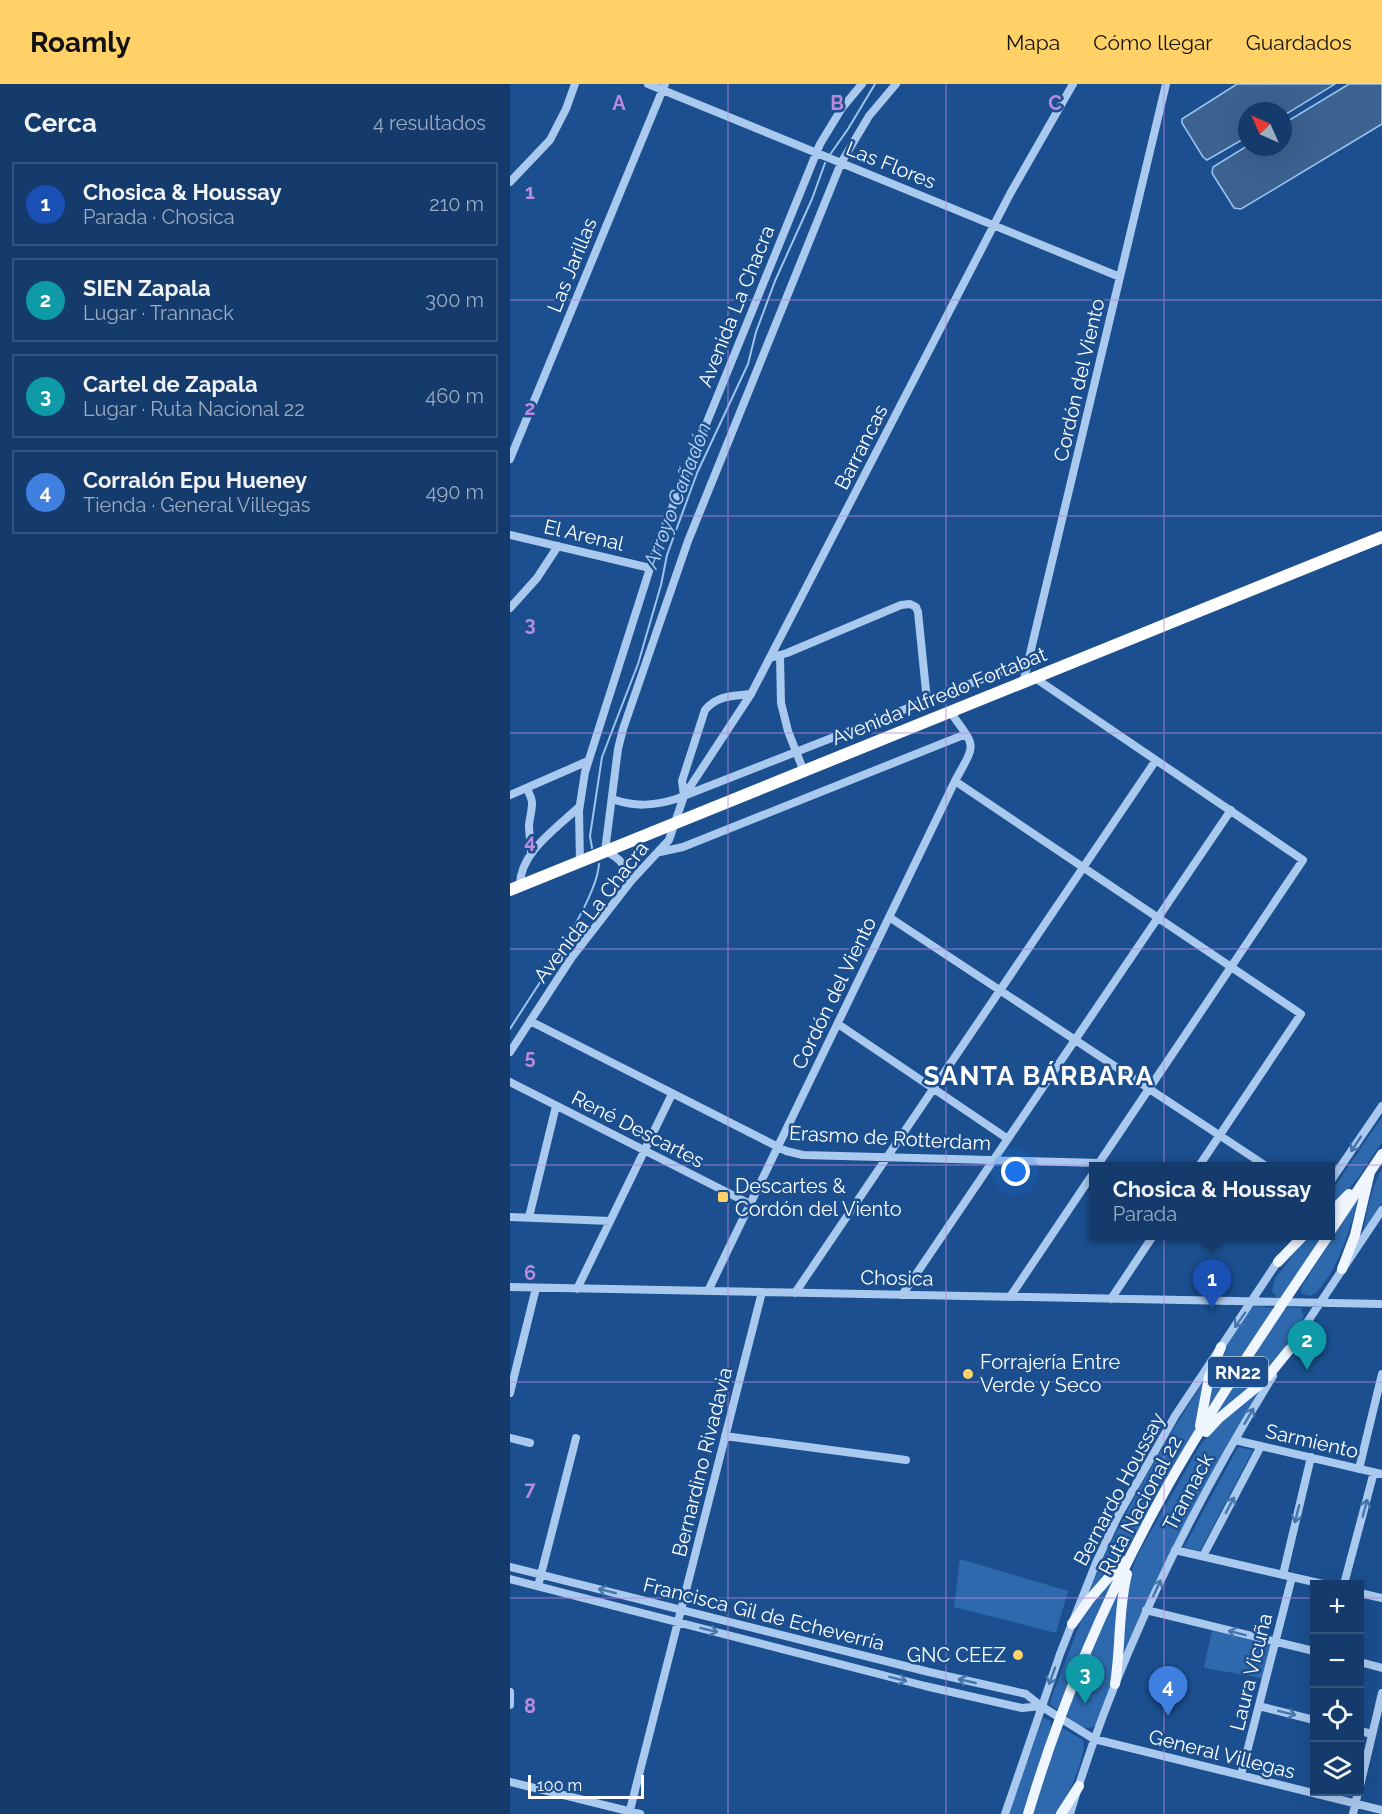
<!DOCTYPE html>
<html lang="es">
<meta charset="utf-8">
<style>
:root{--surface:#143b6b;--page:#1d4271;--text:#f1f3f6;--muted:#9dadc1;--line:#33557e;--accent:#ffd166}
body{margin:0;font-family:Raleway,sans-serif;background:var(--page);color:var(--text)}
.controls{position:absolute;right:18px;bottom:18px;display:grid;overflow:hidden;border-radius:0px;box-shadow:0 6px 24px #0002}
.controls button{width:54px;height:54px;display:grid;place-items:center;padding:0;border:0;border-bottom:2px solid var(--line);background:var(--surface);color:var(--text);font:30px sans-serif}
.compass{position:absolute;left:728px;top:18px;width:54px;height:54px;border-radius:50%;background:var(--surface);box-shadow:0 6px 24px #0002;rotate:315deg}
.scale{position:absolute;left:18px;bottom:15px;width:116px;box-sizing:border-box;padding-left:6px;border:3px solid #fff;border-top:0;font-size:16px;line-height:21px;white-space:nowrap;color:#fff;-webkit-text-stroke:4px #1b4f8f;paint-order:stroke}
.you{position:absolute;left:506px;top:1088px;width:21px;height:21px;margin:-15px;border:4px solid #fff;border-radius:50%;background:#1a73e8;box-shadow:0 0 0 9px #1a73e833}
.badge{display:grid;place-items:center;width:39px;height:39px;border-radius:50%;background:var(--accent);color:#fff;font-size:20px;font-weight:700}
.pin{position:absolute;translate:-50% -50px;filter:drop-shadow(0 2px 3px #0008)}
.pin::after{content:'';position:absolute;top:32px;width:21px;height:18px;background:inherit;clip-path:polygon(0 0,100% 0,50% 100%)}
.popup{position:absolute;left:579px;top:1078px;width:246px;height:78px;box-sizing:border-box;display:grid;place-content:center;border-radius:0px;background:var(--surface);filter:drop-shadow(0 2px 4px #0005);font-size:20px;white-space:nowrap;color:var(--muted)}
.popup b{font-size:22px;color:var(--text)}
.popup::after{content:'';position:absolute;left:50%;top:100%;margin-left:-12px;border:12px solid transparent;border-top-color:var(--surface)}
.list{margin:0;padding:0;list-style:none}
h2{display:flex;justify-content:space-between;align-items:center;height:78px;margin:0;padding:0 24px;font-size:26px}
h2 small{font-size:20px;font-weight:400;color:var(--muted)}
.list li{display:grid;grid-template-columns:39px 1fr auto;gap:18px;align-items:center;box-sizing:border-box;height:84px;margin:0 12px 12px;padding:0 12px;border:2px solid var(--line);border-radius:0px}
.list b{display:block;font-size:22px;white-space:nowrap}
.list p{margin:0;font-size:20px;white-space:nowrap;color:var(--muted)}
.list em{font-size:20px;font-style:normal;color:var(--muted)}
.icon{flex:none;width:33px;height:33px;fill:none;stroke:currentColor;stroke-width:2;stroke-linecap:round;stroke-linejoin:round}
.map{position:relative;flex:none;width:872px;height:1730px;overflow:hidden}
header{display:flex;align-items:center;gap:36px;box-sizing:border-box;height:84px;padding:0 30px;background:var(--accent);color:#111}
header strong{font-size:28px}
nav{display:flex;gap:33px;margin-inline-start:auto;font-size:21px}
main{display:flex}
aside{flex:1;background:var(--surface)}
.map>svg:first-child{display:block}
.green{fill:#2e69ad}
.water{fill:#3c6290;stroke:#9cc4f0;stroke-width:1.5}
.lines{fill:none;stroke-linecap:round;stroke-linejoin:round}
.stream{stroke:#9cc4f0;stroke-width:2}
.minor{stroke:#a9c9ee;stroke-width:8}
.major{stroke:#f0f6ff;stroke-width:10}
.highway{stroke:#fff;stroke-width:12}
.oneway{stroke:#4674ac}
.grid{fill:none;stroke:#b68bdc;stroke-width:1.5;stroke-opacity:0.55}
.poi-dot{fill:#ffd166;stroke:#1b4f8f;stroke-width:2}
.labels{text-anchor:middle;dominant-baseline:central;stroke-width:5;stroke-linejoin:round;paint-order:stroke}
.shield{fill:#1b4f8f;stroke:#bbcadd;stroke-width:1.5}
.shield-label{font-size:18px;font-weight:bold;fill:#fff}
.street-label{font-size:20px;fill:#fff;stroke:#1b4f8f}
.poi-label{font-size:20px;fill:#fff;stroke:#1b4f8f;text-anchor:start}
.water-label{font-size:21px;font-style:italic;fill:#b5d3f5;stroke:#1b4f8f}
.district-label{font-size:26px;font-weight:bold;letter-spacing:1.5px;fill:#fff;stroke:#1b4f8f}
.grid-label{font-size:20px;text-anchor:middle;font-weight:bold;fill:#b68bdc;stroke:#1b4f8f;stroke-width:5;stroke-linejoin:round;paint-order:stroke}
</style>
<header>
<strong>Roamly</strong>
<nav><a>Mapa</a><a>Cómo llegar</a><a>Guardados</a></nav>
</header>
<main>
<aside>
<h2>Cerca<small>4 resultados</small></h2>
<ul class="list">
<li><span class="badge" style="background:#1a4fb4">1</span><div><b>Chosica &amp; Houssay</b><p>Parada · Chosica</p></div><em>210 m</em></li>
<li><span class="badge" style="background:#0f9aa8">2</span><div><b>SIEN Zapala</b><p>Lugar · Trannack</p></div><em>300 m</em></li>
<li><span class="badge" style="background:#0f9aa8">3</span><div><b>Cartel de Zapala</b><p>Lugar · Ruta Nacional 22</p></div><em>460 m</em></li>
<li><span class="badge" style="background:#3f7fe0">4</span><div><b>Corralón Epu Hueney</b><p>Tienda · General Villegas</p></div><em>490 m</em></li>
</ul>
</aside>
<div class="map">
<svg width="872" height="1730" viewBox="0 0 872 1730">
<rect width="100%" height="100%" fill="#1b4f8f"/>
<path class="green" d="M872,1033V1058L848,1094L821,1125V1108Z
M872,1084V1119L853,1148C857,1125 861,1105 872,1084Z
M849,1113C839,1147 830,1182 806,1209L800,1212L792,1210L791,1206L792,1202Z
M797,1152H813L771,1213L767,1214L762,1207L765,1195Z
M748,1222L765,1224L695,1333L701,1296L710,1272L739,1227L743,1223Z
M778,1223L791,1224L794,1233L762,1283L701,1338L772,1228Z
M697,1292L689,1333L684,1349L615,1468L576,1514C609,1436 651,1363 697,1292Z
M753,1303C700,1389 652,1478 612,1572L620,1491L628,1470L689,1363L705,1342Z
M728,1363L743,1366L690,1467L674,1463Z
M450,1475L558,1507L546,1549L444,1523Z
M608,1488L549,1625H546L540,1620L541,1615L572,1534L575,1527Z
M610,1503L602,1597L586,1641C576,1649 562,1639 556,1630L588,1552Z
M702,1546L762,1560L752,1594L694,1584Z
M533,1634L541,1637V1644L513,1730H499Z
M552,1644L573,1656C578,1670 556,1715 548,1730H522Z"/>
<path class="water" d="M727,0H825L773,32V27H737V53L697,76L693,73L672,39V35Z
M839,0H872V40L731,125L724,124L702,89L703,83L737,62L773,63V40Z"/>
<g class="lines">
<path class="stream" d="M319,72L338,45L365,0
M82,764L80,752L92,673L128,580L151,501L157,471L187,389L238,280L246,248L265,197L302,115L315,79
M0,945C22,909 87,818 89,780"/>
<path class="minor" d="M138,0L610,193
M0,98L40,56L56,25L65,0
M0,375L155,0
M0,451L140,484
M0,524L27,494L48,462
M270,571L271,619L278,647L294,688
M260,574L277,569L391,521L400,520L406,523L408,528L417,617
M525,594L793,776L587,1082
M513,599L656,0
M445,697L791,930L689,1082
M16,704C26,719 21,724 19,741C19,750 21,761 21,770
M0,711L78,677
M174,712L172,697L195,626C207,611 224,612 241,610
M102,715C125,723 143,722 166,715L518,577
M150,768L173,763L456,650
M70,777L69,727L75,688L149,456L310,60L332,24L352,0
M121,797C115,782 111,774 95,767L108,665L113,645L178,457L331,79L359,32L386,0
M10,802C9,769 47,744 69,723
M379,833L756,1082
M20,937L276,1067L293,1071L590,1079
M328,940L498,1055
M0,968L62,873L121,797L159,756L174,712L241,610L500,110L563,0
M0,998L240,1120
M820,1098L872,1022
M0,1133L100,1137
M19,1133L46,1022
M0,1203L872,1220
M67,1205L162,1010
M198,1207L445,697C466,658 467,665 441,629
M285,1209L646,676
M392,1211L721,726
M500,1213L584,1088
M601,1215L643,1152
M776,1270L872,1126
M0,1309L26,1204
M215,1352L396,1376
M0,1354L20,1359
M725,1356L872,1390
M849,1385L872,1290
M665,1466L813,1500
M693,1472L751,1362
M0,1483L419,1588L516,1610L531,1622L584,1655L872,1726
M773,1491L801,1373
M0,1495L415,1602L512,1624L531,1622
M834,1500L864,1388
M28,1502L66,1354
M850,1509L872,1514
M636,1526L804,1567
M850,1578L872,1584
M0,1608V1621
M749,1622L804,1636
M850,1647L862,1650
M731,1691L782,1493
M0,1698L130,1730
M850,1702L872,1609
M119,1730L252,1208
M495,1730L550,1570L586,1479L608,1432L665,1332L770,1174
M560,1730C606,1575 678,1429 763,1292
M843,1730L848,1708"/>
<path class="major" d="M820,1129L839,1110
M820,1148L872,1070
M768,1178L793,1152
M832,1185L845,1151L860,1088
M690,1342L699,1293L711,1263
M696,1348L708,1335L754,1297L779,1266
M562,1540L579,1516L613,1477
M605,1600C611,1563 608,1526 617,1490
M518,1730C551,1620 596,1513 652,1412C702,1322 761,1237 818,1152
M551,1730L569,1702"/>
<path class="highway" d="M0,806L872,453"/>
</g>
<defs><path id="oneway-shaft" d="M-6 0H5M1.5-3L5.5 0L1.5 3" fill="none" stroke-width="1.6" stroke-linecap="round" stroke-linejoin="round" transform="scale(1.5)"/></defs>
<g class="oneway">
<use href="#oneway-shaft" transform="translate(846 1060) rotate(124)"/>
<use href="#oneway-shaft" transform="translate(730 1236) rotate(125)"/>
<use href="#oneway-shaft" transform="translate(739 1332) rotate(-60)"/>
<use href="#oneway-shaft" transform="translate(720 1421) rotate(-62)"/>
<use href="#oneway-shaft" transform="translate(855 1424) rotate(-75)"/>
<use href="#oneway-shaft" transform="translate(787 1430) rotate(104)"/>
<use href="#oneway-shaft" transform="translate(647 1504) rotate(-65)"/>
<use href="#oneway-shaft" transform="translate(97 1507) rotate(-166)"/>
<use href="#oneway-shaft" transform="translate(199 1546) rotate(14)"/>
<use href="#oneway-shaft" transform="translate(727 1549) rotate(-166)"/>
<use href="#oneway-shaft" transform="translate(542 1592) rotate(110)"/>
<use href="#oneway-shaft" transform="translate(388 1595) rotate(14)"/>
<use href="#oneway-shaft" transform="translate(457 1597) rotate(-167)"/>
<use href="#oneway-shaft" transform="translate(777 1629) rotate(14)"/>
</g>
<path class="grid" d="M218,0V1730M436,0V1730M654,0V1730M0,216H872M0,432H872M0,649H872M0,865H872M0,1081H872M0,1298H872M0,1514H804M850,1514H872"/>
<g class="poi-dot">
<rect x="207" y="1107" width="12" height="12" rx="3"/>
<circle cx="458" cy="1290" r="6"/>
<circle cx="508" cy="1571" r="6"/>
</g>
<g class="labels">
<rect class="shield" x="698" y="1273" width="60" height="30" rx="4.5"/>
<g class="shield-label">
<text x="728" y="1288">RN22</text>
</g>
<g class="street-label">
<text transform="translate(381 81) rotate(22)">Las Flores</text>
<text transform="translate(62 181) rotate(-68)">Las Jarillas</text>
<text transform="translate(226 222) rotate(-68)">Avenida La Chacra</text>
<text transform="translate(569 296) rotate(-77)">Cordón del Viento</text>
<text transform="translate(351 363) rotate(-63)">Barrancas</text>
<text transform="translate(74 451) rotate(13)">El Arenal</text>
<text transform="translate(429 612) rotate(-22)">Avenida Alfredo Fortabat</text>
<text transform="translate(81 828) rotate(-52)">Avenida La Chacra</text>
<text transform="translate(324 909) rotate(-64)">Cordón del Viento</text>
<text transform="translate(128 1045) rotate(27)">René Descartes</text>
<text transform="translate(380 1054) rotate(3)">Erasmo de Rotterdam</text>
<text transform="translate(387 1194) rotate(1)">Chosica</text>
<text transform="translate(802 1357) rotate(13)">Sarmiento</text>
<text transform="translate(192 1378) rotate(-76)">Bernardino Rivadavia</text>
<text transform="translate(609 1405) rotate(-62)">Bernardo Houssay</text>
<text transform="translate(678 1408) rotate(-62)">Trannack</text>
<text transform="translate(630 1421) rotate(-62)">Ruta Nacional 22</text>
<text transform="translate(254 1530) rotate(14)">Francisca Gil de Echeverría</text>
<text transform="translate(741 1588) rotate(-76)">Laura Vicuña</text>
<text transform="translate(712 1670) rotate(14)">General Villegas</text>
</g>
<g class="poi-label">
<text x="225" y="1102">Descartes &amp;<tspan x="225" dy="23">Cordón del Viento</tspan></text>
<text x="470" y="1278">Forrajería Entre<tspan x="470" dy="23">Verde y Seco</tspan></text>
<text x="496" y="1571" text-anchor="end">GNC CEEZ</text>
</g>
<g class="water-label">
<text transform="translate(167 411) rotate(-69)">Arroyo Cañadón</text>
</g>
<g class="district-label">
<text x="529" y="992">SANTA BÁRBARA</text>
</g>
</g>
<g class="grid-label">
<text x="109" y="26">A</text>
<text x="327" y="26">B</text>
<text x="545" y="26">C</text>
<text x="20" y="115">1</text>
<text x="20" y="331">2</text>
<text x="20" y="547">3</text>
<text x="20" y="764">4</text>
<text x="20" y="980">5</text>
<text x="20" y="1196">6</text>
<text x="20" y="1412">7</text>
<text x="20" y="1629">8</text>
</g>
</svg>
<div class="controls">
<button>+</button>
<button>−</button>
<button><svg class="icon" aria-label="locate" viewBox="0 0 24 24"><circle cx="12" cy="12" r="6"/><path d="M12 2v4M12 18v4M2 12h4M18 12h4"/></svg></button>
<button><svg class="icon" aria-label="layers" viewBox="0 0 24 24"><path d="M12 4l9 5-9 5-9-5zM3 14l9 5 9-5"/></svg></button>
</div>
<svg class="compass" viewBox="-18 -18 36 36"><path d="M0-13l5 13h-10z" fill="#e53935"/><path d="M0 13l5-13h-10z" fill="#9dadc1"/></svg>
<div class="scale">100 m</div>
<div class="you"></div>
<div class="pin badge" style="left:702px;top:1225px;background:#1a4fb4">1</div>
<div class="popup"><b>Chosica &amp; Houssay</b>Parada</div>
<div class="pin badge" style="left:797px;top:1286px;background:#0f9aa8">2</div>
<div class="pin badge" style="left:575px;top:1620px;background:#0f9aa8">3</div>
<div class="pin badge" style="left:658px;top:1632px;background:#3f7fe0">4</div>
</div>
</main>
